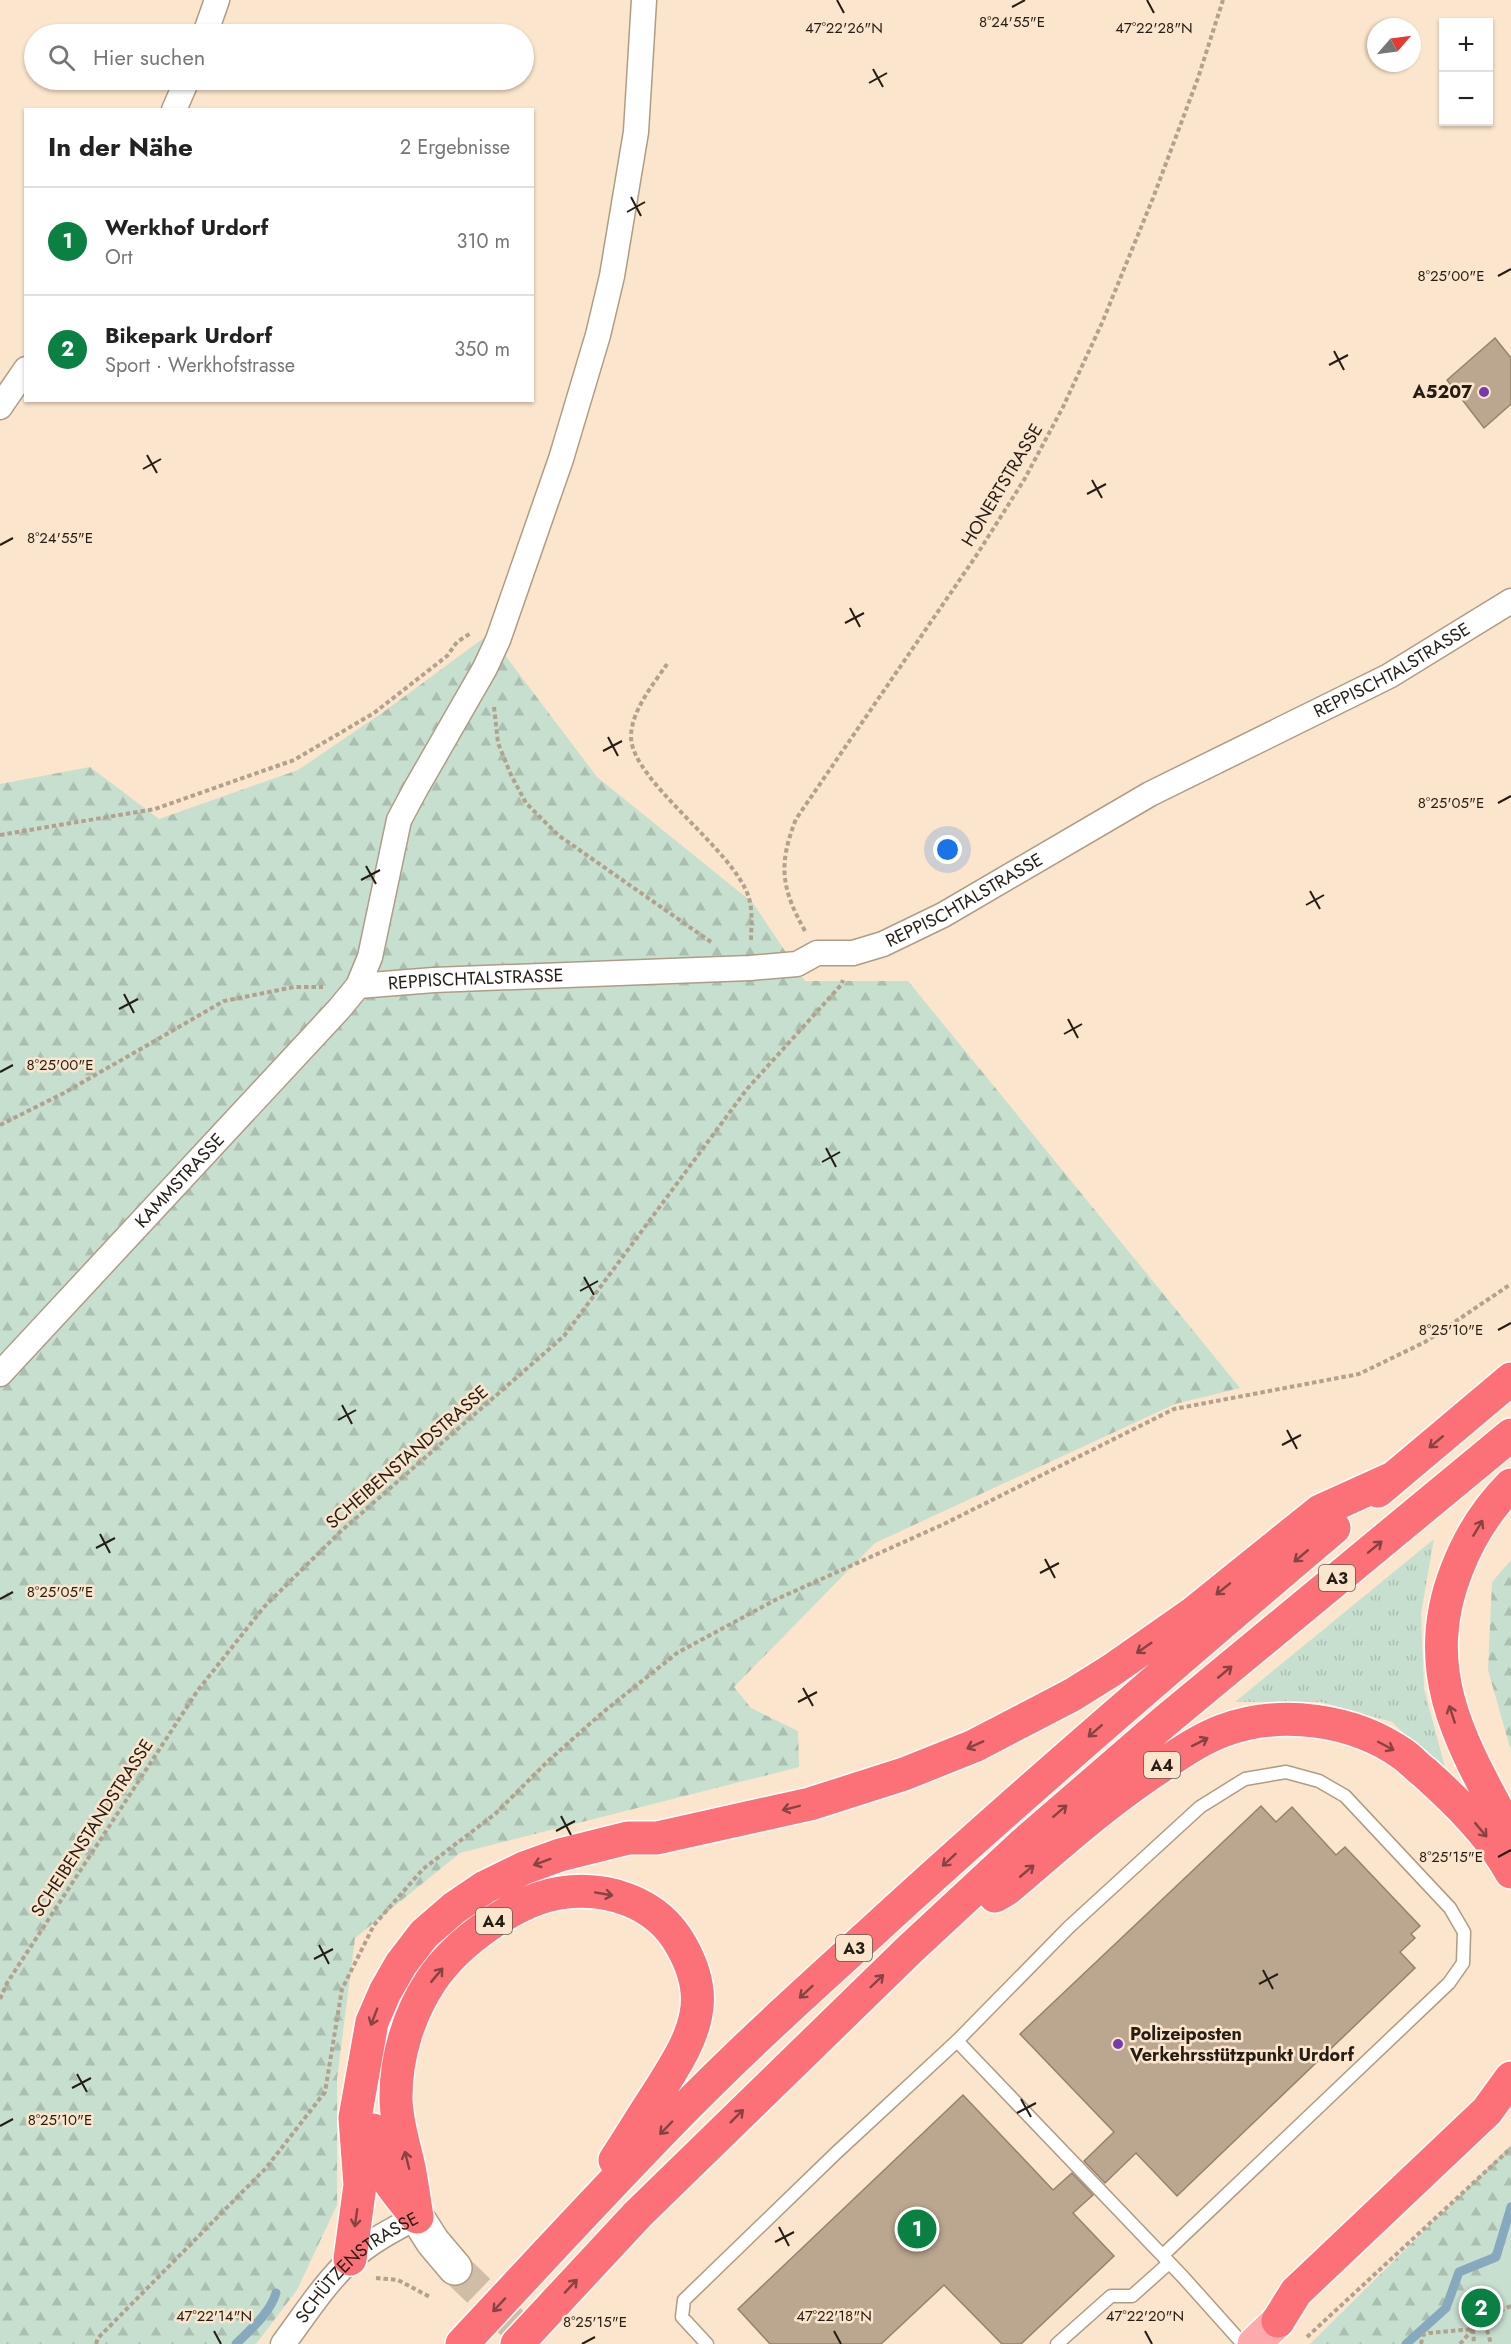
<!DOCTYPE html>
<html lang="de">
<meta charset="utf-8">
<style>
:root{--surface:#fff;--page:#f2f2f2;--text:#222;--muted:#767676;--line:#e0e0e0;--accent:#0b8043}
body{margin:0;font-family:Jost,sans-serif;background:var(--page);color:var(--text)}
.controls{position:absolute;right:18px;top:18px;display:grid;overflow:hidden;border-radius:0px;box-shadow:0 2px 4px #0004}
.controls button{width:54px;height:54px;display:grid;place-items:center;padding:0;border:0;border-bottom:2px solid var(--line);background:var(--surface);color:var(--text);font:30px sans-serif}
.compass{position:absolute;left:1367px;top:18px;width:54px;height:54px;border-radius:50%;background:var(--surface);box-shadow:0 2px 4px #0004;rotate:62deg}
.you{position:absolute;left:948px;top:850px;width:21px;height:21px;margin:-15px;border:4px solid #fff;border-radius:50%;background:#1a73e8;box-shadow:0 0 0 9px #1a73e833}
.badge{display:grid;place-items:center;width:39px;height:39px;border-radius:50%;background:var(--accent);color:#fff;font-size:20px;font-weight:700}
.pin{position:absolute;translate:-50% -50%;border:3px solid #fff;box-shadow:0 2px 6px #0006}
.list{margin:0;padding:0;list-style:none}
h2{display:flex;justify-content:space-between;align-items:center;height:78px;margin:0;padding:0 24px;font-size:26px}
h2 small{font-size:20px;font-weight:400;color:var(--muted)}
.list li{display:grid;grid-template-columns:39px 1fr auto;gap:18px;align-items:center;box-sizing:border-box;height:108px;padding:0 24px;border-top:2px solid var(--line)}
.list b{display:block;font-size:22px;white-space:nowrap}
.list p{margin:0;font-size:20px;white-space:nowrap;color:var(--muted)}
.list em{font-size:20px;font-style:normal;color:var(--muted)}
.icon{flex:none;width:33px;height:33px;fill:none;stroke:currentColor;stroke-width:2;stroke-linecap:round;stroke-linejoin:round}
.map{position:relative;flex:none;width:1511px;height:2344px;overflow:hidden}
.search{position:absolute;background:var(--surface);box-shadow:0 2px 4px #0004;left:24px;top:24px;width:510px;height:66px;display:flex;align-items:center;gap:15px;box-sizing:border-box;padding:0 21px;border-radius:33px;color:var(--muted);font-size:22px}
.panel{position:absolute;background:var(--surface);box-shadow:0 2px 4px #0004;left:24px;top:108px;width:510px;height:294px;border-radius:0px}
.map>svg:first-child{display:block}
.grass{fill:url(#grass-tufts)}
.forest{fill:url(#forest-firs)}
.garden{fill:#c7dfcf}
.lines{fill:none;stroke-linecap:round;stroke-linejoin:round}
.stream{stroke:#86a9bd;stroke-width:9}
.building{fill:#bba78f;stroke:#96826c;stroke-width:1.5}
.secondary-tunnel{stroke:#d0bda7;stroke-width:33;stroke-dasharray:33 16;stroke-linecap:butt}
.service-casing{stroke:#b09c84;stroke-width:15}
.minor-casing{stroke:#b09c84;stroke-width:27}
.secondary-casing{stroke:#b09c84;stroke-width:36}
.primary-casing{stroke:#fff;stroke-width:36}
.motorway-casing{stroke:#fff;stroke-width:36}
.path{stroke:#b2a18d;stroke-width:4;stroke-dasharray:4.5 3;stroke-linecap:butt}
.service{stroke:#fff;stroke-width:12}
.minor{stroke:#fff;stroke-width:24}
.secondary{stroke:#fff;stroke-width:33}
.primary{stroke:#fdaaad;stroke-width:33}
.motorway{stroke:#fc7177;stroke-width:33}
.oneway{stroke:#864341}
.ticks{fill:none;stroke:#251d14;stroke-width:2}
.poi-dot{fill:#763ab0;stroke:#fbe5cc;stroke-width:2}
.labels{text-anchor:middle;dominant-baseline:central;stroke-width:5;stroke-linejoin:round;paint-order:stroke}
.shield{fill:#fbe5cc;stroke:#65594b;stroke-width:1.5}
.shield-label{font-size:16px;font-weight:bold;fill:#251d14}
.poi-label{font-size:18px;font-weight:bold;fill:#251d14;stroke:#fbe5cc;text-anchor:end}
.street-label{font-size:18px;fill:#251d14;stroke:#fbe5cc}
.ticks-label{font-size:15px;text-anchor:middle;fill:#251d14;stroke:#fbe5cc;stroke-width:5;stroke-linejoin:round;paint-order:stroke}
</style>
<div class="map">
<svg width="1511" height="2344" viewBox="0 0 1511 2344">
<defs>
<pattern id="grass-tufts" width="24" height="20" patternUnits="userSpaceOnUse" patternTransform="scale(1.5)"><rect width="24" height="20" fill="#c7dfcf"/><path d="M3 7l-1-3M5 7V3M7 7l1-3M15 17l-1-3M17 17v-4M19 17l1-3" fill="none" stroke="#abbfb1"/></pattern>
<pattern id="forest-firs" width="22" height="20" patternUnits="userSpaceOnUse" patternTransform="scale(1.5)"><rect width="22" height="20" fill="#c7dfcf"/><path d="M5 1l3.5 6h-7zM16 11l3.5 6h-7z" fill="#abbfb1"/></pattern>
</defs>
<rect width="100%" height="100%" fill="#fbe5cc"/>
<path class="grass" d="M1434,1539L1421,1613L1424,1688L1447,1775L1392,1722L1321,1702H1235Z"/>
<path class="forest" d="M489,634L597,777L753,903L805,981H908L1240,1388L1175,1404L875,1543L734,1687L751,1708L798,1731L799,1767L460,1853L355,1938L337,2079V2205L297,2290L256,2344H0V784L90,767L159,819L298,770L382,713Z
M1511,1560V1751L1488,1670L1492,1582Z
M1511,2145V2344H1310Z"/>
<path class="garden" d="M1511,2233V2344H1414L1489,2273Z"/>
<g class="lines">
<path class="stream" d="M236,2344C251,2329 270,2313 276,2293
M1406,2344L1446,2308L1459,2272L1496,2257L1511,2207"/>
</g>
<path class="building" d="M1495,338L1511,358V404L1484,428L1447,380Z
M1261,1806L1276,1822L1292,1807L1336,1855L1345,1847L1420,1926L1411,1934L1415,1938L1400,1952L1415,1968L1177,2196L1136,2153L1105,2183L1084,2161L1114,2132L1020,2034Z
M963,2095L1053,2190L1072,2173L1093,2195L1073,2213L1114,2256L1021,2344H1002L944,2285L881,2344H770L738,2309Z"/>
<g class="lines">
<path class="secondary-tunnel" d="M455,2268L534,2344"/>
<defs>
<path id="service" d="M957,2041L1183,2277L1243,2344
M707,2344L682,2317L684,2300L836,2153L957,2041L1069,1927L1200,1807L1245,1779L1286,1772L1319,1781L1345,1796L1450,1908L1464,1932L1463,1963L1449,1983L1163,2255
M1057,2344L1111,2296H1132L1169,2263"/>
<g id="minor">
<path d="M205,34L217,0"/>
<path d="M174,110L187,80"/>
<path d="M0,407L26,369"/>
<path id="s1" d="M358,986L434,980L750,968L797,964L817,953H853L883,944L943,915L1150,794L1389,676L1511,601"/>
<path id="s2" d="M0,1374L339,1009L358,986L370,957L399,820L415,790L485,668L498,640L561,459L598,335L612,276L636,132L644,0"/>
<path id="s3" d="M283,2344C304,2316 324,2284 350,2260C369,2242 394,2229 417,2217"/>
</g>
<path id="secondary" d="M417,2217L433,2242L455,2268"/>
<path id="primary" d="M1254,2344L1278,2321"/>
<path id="motorway" d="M1511,1485C1487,1509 1469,1538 1457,1569C1416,1672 1463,1746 1511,1835
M1378,1491L1511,1379
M995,1896L1007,1889C1058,1846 1107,1801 1163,1765C1181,1752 1201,1739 1222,1731C1280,1709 1354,1719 1404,1755C1412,1761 1418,1768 1425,1773C1457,1802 1490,1834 1511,1872
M373,2130C377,2173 390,2184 416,2216
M417,2217C414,2199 412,2181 408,2163C403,2141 396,2120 396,2097C396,2056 409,2014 431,1981C456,1943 515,1900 560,1893C607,1886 657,1902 681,1945C693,1966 701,1989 696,2014C691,2042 674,2067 659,2091C644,2114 630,2137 615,2160
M350,2259L360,2185L355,2118L372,2022L385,1992L401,1964L424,1934L454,1908L485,1887L524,1868L560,1855L628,1838H657L810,1804L904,1774L974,1746L1072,1695L1112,1670L1192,1614L1320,1511L1393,1478
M1278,2321L1296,2292L1487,2111L1511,2078
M462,2344C536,2265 609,2185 685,2108C745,2047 809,1989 873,1931C1023,1793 1178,1660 1334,1528
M517,2344L638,2214L909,1950L1022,1845L1164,1722L1511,1435"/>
</defs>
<use href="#service" class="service-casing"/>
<use href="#minor" class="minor-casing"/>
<use href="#secondary" class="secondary-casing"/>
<use href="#primary" class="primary-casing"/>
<use href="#motorway" class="motorway-casing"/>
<path class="path" d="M667,664C653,685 631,711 631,737C632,782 734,849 749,898C753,913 751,927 751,943
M494,707L498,743L511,775L526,803L558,835L711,942
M0,835L155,809L294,760L374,713L447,656L457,642L471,633
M805,931C781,888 778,865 796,819L976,556L1024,480L1063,407L1102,323L1153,198L1198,78L1223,0
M0,1125L64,1093L224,1001L294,987H323
M0,1999L7,1983L198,1690L264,1607L340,1532L564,1336L747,1089L841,985L843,980
M376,2278L398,2280L430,2297
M1485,2323L1491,2344
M1307,2337L1511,2148
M96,2344L98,2338L266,2168L325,2092L342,1989L374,1925L423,1869L495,1814L547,1762L602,1713L677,1653L777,1599L944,1524L1174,1409L1359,1374L1425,1342L1511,1284
M1421,2344L1423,2335L1429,2333L1473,2329L1474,2344
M1460,2344L1473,2329L1485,2323L1498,2312L1511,2306"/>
<use href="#service" class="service"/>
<use href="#minor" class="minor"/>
<use href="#secondary" class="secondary"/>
<use href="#primary" class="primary"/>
<use href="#motorway" class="motorway"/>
</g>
<defs><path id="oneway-shaft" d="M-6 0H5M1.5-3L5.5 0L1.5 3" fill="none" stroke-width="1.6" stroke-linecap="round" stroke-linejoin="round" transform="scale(1.5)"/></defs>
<g class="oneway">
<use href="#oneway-shaft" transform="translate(1436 1442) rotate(140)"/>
<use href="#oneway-shaft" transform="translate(1478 1528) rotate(-59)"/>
<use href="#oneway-shaft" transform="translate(1375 1547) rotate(-39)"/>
<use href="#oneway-shaft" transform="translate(1301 1556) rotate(140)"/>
<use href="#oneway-shaft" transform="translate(1223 1589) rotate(141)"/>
<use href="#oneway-shaft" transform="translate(1144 1648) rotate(145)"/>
<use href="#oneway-shaft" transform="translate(1225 1672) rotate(-40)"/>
<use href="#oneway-shaft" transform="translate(1452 1714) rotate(-108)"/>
<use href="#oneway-shaft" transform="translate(1095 1731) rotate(139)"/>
<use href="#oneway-shaft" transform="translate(1200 1742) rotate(-27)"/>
<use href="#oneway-shaft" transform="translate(975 1745) rotate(156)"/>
<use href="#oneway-shaft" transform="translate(1386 1746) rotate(28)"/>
<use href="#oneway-shaft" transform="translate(791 1808) rotate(166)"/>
<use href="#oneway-shaft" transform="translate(1060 1811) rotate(-41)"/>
<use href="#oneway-shaft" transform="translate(1481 1830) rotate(50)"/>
<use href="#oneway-shaft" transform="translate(949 1860) rotate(137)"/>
<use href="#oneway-shaft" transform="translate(542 1862) rotate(160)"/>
<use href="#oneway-shaft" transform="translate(1027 1871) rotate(-40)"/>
<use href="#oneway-shaft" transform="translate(604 1894) rotate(10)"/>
<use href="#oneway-shaft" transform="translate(437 1975) rotate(-50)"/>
<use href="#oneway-shaft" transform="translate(877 1981) rotate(-44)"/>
<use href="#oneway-shaft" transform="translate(806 1992) rotate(137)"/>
<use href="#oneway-shaft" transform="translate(374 2017) rotate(111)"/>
<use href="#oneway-shaft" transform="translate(737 2116) rotate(-45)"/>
<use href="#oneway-shaft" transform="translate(666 2128) rotate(134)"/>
<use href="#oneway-shaft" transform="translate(407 2160) rotate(-104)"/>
<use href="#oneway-shaft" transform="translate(356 2218) rotate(98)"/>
<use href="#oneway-shaft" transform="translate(571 2286) rotate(-47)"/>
<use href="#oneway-shaft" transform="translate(499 2305) rotate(133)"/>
</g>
<path class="ticks" d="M837,0L844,13M1147,0L1154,13M1012,7L1025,0M873,69L883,87M869,83L887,73M631,197L641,216M627,212L645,202M1498,276L1511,269M1334,351L1344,370M1329,365L1348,355M147,455L157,473M143,469L161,459M1092,480L1102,498M1087,494L1106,484M0,545L13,538M850,608L860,627M845,623L864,613M608,737L618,756M603,751L622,741M1498,803L1511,796M366,866L376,884M361,880L380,870M1310,891L1320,909M1306,905L1324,895M124,994L134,1013M119,1009L138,999M1068,1019L1078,1038M1064,1034L1082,1024M0,1072L13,1065M826,1148L836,1167M822,1162L840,1152M584,1277L594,1295M580,1291L598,1281M1498,1330L1511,1323M342,1405L352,1424M338,1420L356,1410M1287,1430L1297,1449M1282,1445L1301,1435M100,1534L110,1553M96,1548L115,1538M1045,1559L1055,1578M1040,1573L1059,1563M0,1599L13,1592M803,1688L813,1706M798,1702L817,1692M561,1816L571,1835M556,1831L575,1821M1498,1857L1511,1850M319,1945L329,1964M314,1959L333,1949M1263,1970L1273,1989M1259,1984L1278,1974M77,2074L87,2092M72,2088L91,2078M1021,2099L1031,2117M1017,2113L1036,2103M0,2126L13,2119M779,2227L789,2246M775,2242L794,2232M214,2331L221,2344M834,2331L841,2344M1145,2331L1152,2344M582,2344L595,2337"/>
<g class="poi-dot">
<circle cx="1484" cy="392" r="6"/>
<circle cx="1118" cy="2044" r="6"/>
</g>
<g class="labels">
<g class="shield">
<rect x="1319" y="1565" width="36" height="26" rx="4.5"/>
<rect x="1144" y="1752" width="36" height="26" rx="4.5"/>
<rect x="476" y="1908" width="36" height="26" rx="4.5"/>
<rect x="836" y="1935" width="36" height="26" rx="4.5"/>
</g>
<g class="shield-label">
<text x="1337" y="1578">A3</text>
<text x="1162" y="1765">A4</text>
<text x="494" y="1921">A4</text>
<text x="854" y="1948">A3</text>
</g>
<g class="poi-label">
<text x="1472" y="392">A5207</text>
<text x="1130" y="2034" text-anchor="start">Polizeiposten<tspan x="1130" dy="21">Verkehrsstützpunkt Urdorf</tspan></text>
</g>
<g class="street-label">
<text transform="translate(1002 485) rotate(-59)">HONERTSTRASSE</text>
<text stroke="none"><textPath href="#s1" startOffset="1108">REPPISCHTALSTRASSE</textPath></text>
<text stroke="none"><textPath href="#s1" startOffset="622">REPPISCHTALSTRASSE</textPath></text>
<text stroke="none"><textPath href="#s1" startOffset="118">REPPISCHTALSTRASSE</textPath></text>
<text stroke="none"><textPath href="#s2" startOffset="264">KAMMSTRASSE</textPath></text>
<text transform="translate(407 1457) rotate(-41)">SCHEIBENSTANDSTRASSE</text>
<text transform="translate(92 1828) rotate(-57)">SCHEIBENSTANDSTRASSE</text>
<text stroke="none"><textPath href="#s3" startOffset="108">SCHÜTZENSTRASSE</textPath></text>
</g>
</g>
<g class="ticks-label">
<text x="1012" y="27">8°24'55"E</text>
<text x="844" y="33">47°22'26"N</text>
<text x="1154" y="33">47°22'28"N</text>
<text x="1451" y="281">8°25'00"E</text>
<text x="60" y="543">8°24'55"E</text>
<text x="1451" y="808">8°25'05"E</text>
<text x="60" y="1070">8°25'00"E</text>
<text x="1451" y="1335">8°25'10"E</text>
<text x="60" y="1597">8°25'05"E</text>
<text x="1451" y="1862">8°25'15"E</text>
<text x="60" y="2125">8°25'10"E</text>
<text x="214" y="2321">47°22'14"N</text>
<text x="834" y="2321">47°22'18"N</text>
<text x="1145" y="2321">47°22'20"N</text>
<text x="595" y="2327">8°25'15"E</text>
</g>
</svg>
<div class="controls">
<button>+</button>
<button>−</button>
</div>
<svg class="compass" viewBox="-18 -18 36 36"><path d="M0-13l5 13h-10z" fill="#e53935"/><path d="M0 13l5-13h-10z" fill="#767676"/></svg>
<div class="you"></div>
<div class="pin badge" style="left:917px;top:2229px">1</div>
<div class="pin badge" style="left:1481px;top:2308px">2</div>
<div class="search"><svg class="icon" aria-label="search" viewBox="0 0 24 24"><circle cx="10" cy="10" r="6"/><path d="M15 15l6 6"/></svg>Hier suchen</div>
<section class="panel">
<h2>In der Nähe<small>2 Ergebnisse</small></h2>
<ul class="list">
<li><span class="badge">1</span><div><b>Werkhof Urdorf</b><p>Ort</p></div><em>310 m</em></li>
<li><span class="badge">2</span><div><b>Bikepark Urdorf</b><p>Sport · Werkhofstrasse</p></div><em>350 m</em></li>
</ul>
</section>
</div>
